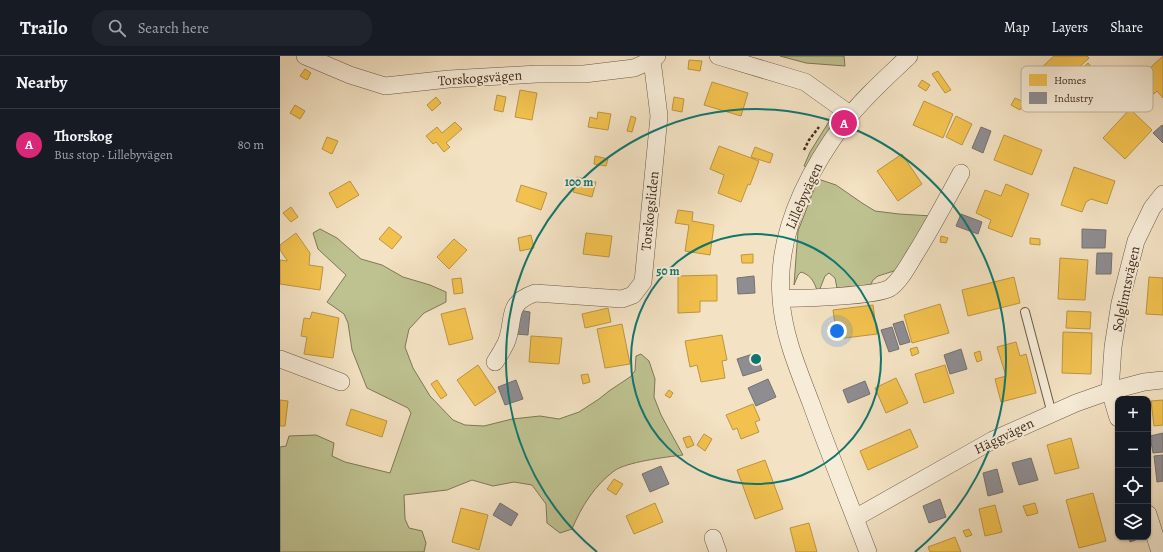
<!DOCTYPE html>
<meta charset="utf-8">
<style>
:root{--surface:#171b24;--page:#20242c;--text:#f1f3f6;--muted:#9ea1a6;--line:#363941;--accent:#db2777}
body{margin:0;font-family:Alegreya,serif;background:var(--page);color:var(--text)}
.controls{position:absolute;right:12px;bottom:12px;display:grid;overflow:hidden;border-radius:8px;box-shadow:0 1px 3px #0004}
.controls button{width:36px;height:36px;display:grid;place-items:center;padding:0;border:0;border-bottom:1px solid var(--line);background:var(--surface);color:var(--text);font:20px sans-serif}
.you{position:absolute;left:557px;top:275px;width:14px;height:14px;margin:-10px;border:3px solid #fff;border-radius:50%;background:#1a73e8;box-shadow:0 0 0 6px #1a73e833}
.badge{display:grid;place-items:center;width:26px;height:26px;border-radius:50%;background:var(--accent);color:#fff;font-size:13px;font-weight:700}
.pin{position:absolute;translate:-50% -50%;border:2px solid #fff;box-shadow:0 1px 4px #0006}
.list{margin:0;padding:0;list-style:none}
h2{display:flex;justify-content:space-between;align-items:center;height:52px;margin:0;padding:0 16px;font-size:17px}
h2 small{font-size:13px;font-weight:400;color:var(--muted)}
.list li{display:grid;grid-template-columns:26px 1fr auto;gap:12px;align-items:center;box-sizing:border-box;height:72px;padding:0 16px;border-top:1px solid var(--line)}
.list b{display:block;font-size:15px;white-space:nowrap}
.list p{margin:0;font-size:13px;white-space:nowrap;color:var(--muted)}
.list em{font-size:13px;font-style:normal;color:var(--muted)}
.icon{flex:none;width:22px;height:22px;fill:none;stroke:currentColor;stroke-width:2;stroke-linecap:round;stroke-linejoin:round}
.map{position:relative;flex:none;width:883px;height:496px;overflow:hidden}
header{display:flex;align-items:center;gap:24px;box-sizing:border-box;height:56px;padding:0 20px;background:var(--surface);border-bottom:1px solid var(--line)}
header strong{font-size:19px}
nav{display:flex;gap:22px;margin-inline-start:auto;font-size:14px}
.search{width:280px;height:36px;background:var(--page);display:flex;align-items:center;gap:10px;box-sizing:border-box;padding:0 14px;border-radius:16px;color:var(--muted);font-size:15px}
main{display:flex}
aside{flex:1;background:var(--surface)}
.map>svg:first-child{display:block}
.green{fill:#bec291;stroke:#7f7857}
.homes{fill:#f2c14e;stroke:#bd953f}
.industry{fill:#8d8d92;stroke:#76706f}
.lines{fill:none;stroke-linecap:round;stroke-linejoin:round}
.lane-casing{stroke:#6d5a46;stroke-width:10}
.street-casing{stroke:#6d5a46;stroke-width:18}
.path{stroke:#402d1d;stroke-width:2.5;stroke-dasharray:3 2;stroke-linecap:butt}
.lane{stroke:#f7ecd8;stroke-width:8}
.street{stroke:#f7ecd8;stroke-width:17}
.ring{fill:none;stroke:#0f766e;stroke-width:2}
.labels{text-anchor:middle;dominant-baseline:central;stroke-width:4;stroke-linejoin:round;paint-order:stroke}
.street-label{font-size:14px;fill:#402d1d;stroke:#f7ecd8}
.key{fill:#f7ecd8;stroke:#c0b3a0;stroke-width:1}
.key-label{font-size:11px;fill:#402d1d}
.centre{fill:#0f766e;stroke:#f7ecd8;stroke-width:2}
.ring-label{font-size:12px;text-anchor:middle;font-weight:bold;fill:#0f766e;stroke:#f7ecd8;stroke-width:4;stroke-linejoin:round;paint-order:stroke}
</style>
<header>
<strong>Trailo</strong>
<div class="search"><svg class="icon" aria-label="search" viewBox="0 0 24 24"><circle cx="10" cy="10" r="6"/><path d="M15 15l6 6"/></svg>Search here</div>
<nav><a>Map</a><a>Layers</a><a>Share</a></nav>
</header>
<main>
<aside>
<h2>Nearby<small></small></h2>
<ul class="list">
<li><span class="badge">A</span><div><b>Thorskog</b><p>Bus stop · Lillebyvägen</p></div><em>80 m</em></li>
</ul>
</aside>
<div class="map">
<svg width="883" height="496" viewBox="0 0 883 496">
<rect width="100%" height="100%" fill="#f3e2c3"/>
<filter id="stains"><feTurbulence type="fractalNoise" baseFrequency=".005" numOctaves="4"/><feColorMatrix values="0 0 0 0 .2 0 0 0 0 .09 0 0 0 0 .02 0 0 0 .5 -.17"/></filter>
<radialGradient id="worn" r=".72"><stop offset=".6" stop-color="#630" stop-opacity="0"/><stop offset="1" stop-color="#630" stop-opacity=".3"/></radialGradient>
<path class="green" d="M500,0H564L565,10L526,7Z
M554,62L556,66L526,111L524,110L530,96L550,64Z
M538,123L556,129L582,147L595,155L619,158L652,160L617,214L598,220L593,224L590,230L557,232L555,222L549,217L545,220L539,235C535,232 536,230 534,227C531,221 527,218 521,216L518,219L514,229L518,175Z
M40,173L57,182L81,203L102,209L123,221L150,229L166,236V246L144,257L129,273L125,291L133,312L150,340L173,364L185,369L204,370L232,363L260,360L279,363L299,356L319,343L329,335L350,321L355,315L356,300L361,298L369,305L375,323L374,341L381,359L403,399C386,401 346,406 334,415C315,429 301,451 292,473L280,477L267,467L266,448L252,429L234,426L213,430L192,424L167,434L124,439L125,463L129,472L142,475L146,487L144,496H0V391L6,390L9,380L36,379L54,387L52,400L65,406L110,417L131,357L128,352L87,332L72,294L68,267L64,258L47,246L66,219L38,193L33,177Z"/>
<path class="homes" d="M774,0H807L809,2L776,32L759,14Z
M883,0V42L877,35L874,38L859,22Z
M409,4L422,5L420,15L408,13Z
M808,7L814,14L808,18L803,12Z
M25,13L31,17L27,24L20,20Z
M658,15L671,34L665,37L652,18Z
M642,24L650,29L646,35L638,30Z
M432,26L468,37L461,60L424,49Z
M240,34L257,37L252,64L235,61Z
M217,39L226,41L223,56L214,54Z
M156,41L161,47L152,55L147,49Z
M394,41L404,43L402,56L392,54Z
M735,42L744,46L740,54L731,49Z
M644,45L673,58L663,82L633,69Z
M15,49L25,55L20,63L10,57Z
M850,53L872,74L845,103L823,82Z
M318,56L331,58L328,74L308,71L310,61L317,63Z
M351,60L356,62L352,76L347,75Z
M676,60L692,68L682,89L666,81Z
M175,66L182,73L166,87L170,91L164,96L156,86L153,88L146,80L157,71L162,77Z
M724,79L762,94L752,119L714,104Z
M47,81L58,85L52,98L42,93Z
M439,90L479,105L470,129L468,128L461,146L438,137L444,119L430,113Z
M475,91L493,98L490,107L471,101Z
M622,98L642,128L618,145L597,115Z
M315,100L328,103L326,110L314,108Z
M794,111L835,125L827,148L811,143L806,146L802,156L781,149Z
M297,121L316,126L312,141L293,136Z
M70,125L79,139L57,152L49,137Z
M726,128L749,138L732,181L708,172L711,164L696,157L705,134L721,140Z
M241,129L267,137L261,154L236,145Z
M11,151L18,161L11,166L3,157Z
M398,154L413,156L412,165L434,169L430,199L405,195L409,169L395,167Z
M109,171L122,181L112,193L99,183Z
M16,177L30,197L29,209L43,211L40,234L0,228V204L7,205V204L0,194V189Z
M306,177L332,180L329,201L303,198Z
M251,179L254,192L240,195L238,182Z
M661,180L668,182L666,187L660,186Z
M750,182L760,183V189L750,188Z
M174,183L187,194L169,213L157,201Z
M473,198V207H462L461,199Z
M780,202L808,204L805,244L778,243Z
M437,219V245H420V256L398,257V220Z
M734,221L740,247L688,260L682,234Z
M869,221L883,222V259L866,258Z
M181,222L183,237L174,238L172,223Z
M660,248L669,277L632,287L624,259Z
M593,249L597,278L557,283L553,254Z
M185,252L193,283L169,289L161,258Z
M328,252L331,266L305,272L302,258Z
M787,255L811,256L810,273L786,272Z
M32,256L59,262L53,302L24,298L27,281L21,280L24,262L30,263Z
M342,268L350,308L325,312L317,273Z
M783,276L812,277L811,318L782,317Z
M442,279L447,304L442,305L445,322L421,326L417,309L410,311L405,285Z
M251,280L282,282L279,308L249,306Z
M736,286L740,300L746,298L756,337L721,346L715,323L726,320L717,291Z
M637,291L639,297L632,300L630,293Z
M700,295L702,304L697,306L694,297Z
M198,309L216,336L195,350L177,324Z
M665,309L674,337L644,347L635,318Z
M308,318L310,326L303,328L301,319Z
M616,322L628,347L606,357L595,332Z
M157,324L167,339L161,343L151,328Z
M389,334L393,337L390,342L385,339Z
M0,344L8,345L5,370H0Z
M883,344V369L874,370L871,345Z
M473,348L480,364L475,366L479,376L461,383L457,372L453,374L446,359Z
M71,353L107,365L102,381L66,369Z
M630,373L638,391L588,414L580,395Z
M424,378L432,383L425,395L417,389Z
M410,380L414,389L407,392L403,382Z
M791,382L799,412L775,418L767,389Z
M485,404L503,453L475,463L457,414Z
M334,423L343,428L336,439L327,433Z
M813,437L826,485L799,492L786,444Z
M375,447L383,466L354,478L346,460Z
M755,447L758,457L747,460L743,450Z
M715,449L722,476L705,480L699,453Z
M181,452L208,459L199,494L172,486Z
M529,467L537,496H516L510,472Z
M689,473L692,479L686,481L683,475Z
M675,481L681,496H650L648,491Z"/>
<path class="industry" d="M882,69L883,70V87L873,77Z
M701,71L711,75L703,97L692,92Z
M681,158L702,166L698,178L676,170Z
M802,173L826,174L825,192H802Z
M817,197H832L831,218H816Z
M474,220L475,237L458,238L457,222Z
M238,254L250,256L248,279L235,278Z
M623,265L630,286L620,289L613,268Z
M612,271L619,293L609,296L601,274Z
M681,293L687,313L670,318L664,299Z
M476,297L482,314L463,320L457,303Z
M488,323L496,341L476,350L468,332Z
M236,324L243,343L225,349L218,331Z
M585,325L590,338L568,347L563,334Z
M883,377V396L873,397L870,380Z
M883,399V425L877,426L874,400Z
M751,402L758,424L739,429L732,407Z
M381,410L389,428L370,436L362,418Z
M717,413L723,436L708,440L703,417Z
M660,443L666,461L649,467L643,450Z
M220,447L238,458L231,470L213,459Z
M849,481H863L850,486Z"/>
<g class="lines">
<defs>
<path id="lane" d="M745,256L772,358"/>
<path id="street" d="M25,0L70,19L105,30L169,23L257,18H304L354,12L372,4L377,0
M438,0L525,26L571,59
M501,242C519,243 597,240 610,232C620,225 628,210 634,200C651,173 666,145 681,117
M0,303L61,326
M215,306C219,300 223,293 226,287C236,263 224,248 255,237L342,243L353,239L363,226L379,60L372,4
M838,362L830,335L833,291L840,247L856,185L872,152L883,138
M868,458L880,496
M575,462L713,384L796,347L830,335L864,326L883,324
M433,482L438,496
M588,496C569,446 549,397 531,347C518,313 503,278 501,242C496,178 527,117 564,67C583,42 607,21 629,0"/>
</defs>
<use href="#lane" class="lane-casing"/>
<use href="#street" class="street-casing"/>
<path class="path" d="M524,94L529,84L539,71"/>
<use href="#lane" class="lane"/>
<use href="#street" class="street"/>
</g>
<g class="ring">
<circle cx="476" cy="303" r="125"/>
<path d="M317 496A250 250 0 1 1 635 496"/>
</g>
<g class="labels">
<g class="street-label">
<text transform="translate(200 22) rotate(-4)">Torskogsvägen</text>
<text transform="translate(524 140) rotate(-66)">Lillebyvägen</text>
<text transform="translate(370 155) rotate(-84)">Torskogsliden</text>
<text transform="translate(846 233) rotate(-78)">Solglimtsvägen</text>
<text transform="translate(724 380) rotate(-26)">Häggvägen</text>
</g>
</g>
<rect x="741" y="10" width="132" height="46" rx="6" class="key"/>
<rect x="749" y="18" width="18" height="12" fill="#f2c14e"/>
<rect x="749" y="36" width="18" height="12" fill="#8d8d92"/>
<g class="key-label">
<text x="774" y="28">Homes</text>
<text x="774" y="46">Industry</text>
</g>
<circle cx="476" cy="303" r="6" class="centre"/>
<g class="ring-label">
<text x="299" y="130">100 m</text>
<text x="388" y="219">50 m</text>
</g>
<rect width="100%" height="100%" filter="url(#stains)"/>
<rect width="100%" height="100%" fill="url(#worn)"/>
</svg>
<div class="controls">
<button>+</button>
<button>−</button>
<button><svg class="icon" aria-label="locate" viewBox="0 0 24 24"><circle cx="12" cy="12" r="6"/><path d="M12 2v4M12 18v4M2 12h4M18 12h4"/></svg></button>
<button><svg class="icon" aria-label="layers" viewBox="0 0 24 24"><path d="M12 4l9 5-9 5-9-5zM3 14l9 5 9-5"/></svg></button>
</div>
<div class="you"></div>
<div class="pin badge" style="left:564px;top:67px">A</div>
</div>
</main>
